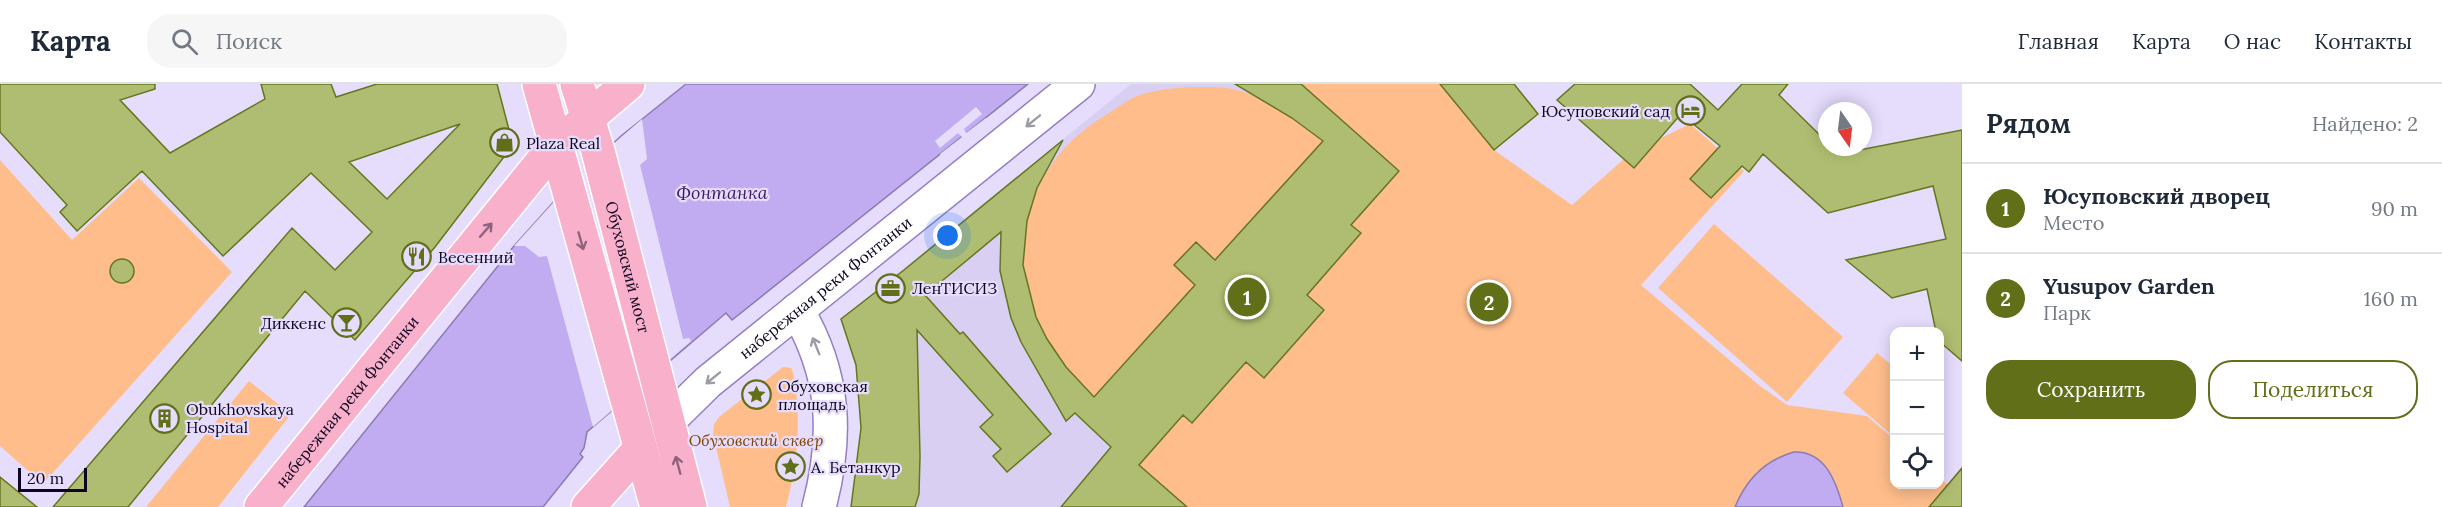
<!DOCTYPE html>
<html lang="ru">
<meta charset="utf-8">
<style>
:root{--surface:#fff;--page:#f6f6f7;--text:#1f2937;--muted:#747a83;--line:#e0e1e3;--accent:#616f19}
body{margin:0;font-family:Lora,serif;background:var(--page);color:var(--text)}
.controls{position:absolute;right:18px;bottom:18px;display:grid;overflow:hidden;border-radius:12px;box-shadow:0 3px 15px #0003}
.controls button{width:54px;height:54px;display:grid;place-items:center;padding:0;border:0;border-bottom:2px solid var(--line);background:var(--surface);color:var(--text);font:30px sans-serif}
.compass{position:absolute;left:1818px;top:18px;width:54px;height:54px;border-radius:50%;background:var(--surface);box-shadow:0 3px 15px #0003;rotate:166deg}
.scale{position:absolute;left:18px;bottom:15px;width:69px;box-sizing:border-box;padding-left:6px;border:3px solid #0f0520;border-top:0;font-size:16px;line-height:21px;white-space:nowrap;color:#0f0520;-webkit-text-stroke:4px #e6ddfd;paint-order:stroke}
.you{position:absolute;left:948px;top:152px;width:21px;height:21px;margin:-15px;border:4px solid #fff;border-radius:50%;background:#1a73e8;box-shadow:0 0 0 9px #1a73e833}
.badge{display:grid;place-items:center;width:39px;height:39px;border-radius:50%;background:var(--accent);color:#fff;font-size:20px;font-weight:700}
.pin{position:absolute;translate:-50% -50%;border:3px solid #fff;box-shadow:0 2px 6px #0006}
.list{margin:0;padding:0;list-style:none}
h2{display:flex;justify-content:space-between;align-items:center;height:78px;margin:0;padding:0 24px;font-size:26px}
h2 small{font-size:20px;font-weight:400;color:var(--muted)}
.list li{display:grid;grid-template-columns:39px 1fr auto;gap:18px;align-items:center;box-sizing:border-box;height:90px;padding:0 24px;border-top:2px solid var(--line)}
.list b{display:block;font-size:22px;white-space:nowrap}
.list p{margin:0;font-size:20px;white-space:nowrap;color:var(--muted)}
.list em{font-size:20px;font-style:normal;color:var(--muted)}
.actions{display:flex;gap:12px;padding:18px 24px}
.actions a{flex:1;padding:14px 0;border:2px solid var(--accent);border-radius:24px;text-align:center;font-size:21px;color:var(--accent)}
.actions .main{background:var(--accent);color:#fff}
.icon{flex:none;width:33px;height:33px;fill:none;stroke:currentColor;stroke-width:2;stroke-linecap:round;stroke-linejoin:round}
.map{position:relative;flex:none;width:1962px;height:423px;overflow:hidden}
header{display:flex;align-items:center;gap:36px;box-sizing:border-box;height:84px;padding:0 30px;background:var(--surface);border-bottom:2px solid var(--line)}
header strong{font-size:28px}
nav{display:flex;gap:33px;margin-inline-start:auto;font-size:21px}
.search{width:420px;height:54px;background:var(--page);display:flex;align-items:center;gap:15px;box-sizing:border-box;padding:0 21px;border-radius:24px;color:var(--muted);font-size:22px}
main{display:flex}
aside{flex:1;background:var(--surface)}
.map>svg:first-child{display:block}
.built{fill:#d9cff2}
.green{fill:#febd8b}
.water{fill:#c1acf2;stroke:#8c7ab3;stroke-width:1.5}
.pier{fill:#e6ddfd}
.building{fill:#aebd71;stroke:#677520;stroke-width:1.5;fill-rule:evenodd}
.lines{fill:none;stroke-linecap:round;stroke-linejoin:round}
.minor-casing{stroke:#957ec7;stroke-width:36}
.major-casing{stroke:#fff;stroke-width:36}
.minor{stroke:#fff;stroke-width:33}
.major{stroke:#f8b0cb;stroke-width:33}
.oneway{stroke:#9f9ba6}
.oneway2{stroke:#8f637e}
.labels{text-anchor:middle;dominant-baseline:central;stroke-width:4.5;stroke-linejoin:round;paint-order:stroke}
.poi-label{font-size:16px;fill:#0f0520;stroke:#e6ddfd;text-anchor:start}
.street-label{font-size:16px;fill:#0f0520;stroke:#e6ddfd}
.park-label{font-size:16px;font-style:italic;fill:#7e4304;stroke:#e6ddfd}
.water-label{font-size:18px;font-style:italic;fill:#3b1868;stroke:#e6ddfd}
</style>
<header>
<strong>Карта</strong>
<div class="search"><svg class="icon" aria-label="search" viewBox="0 0 24 24"><circle cx="10" cy="10" r="6"/><path d="M15 15l6 6"/></svg>Поиск</div>
<nav><a>Главная</a><a>Карта</a><a>О нас</a><a>Контакты</a></nav>
</header>
<main>
<div class="map">
<svg width="1962" height="423" viewBox="0 0 1962 423">
<rect width="100%" height="100%" fill="#e6ddfd"/>
<path class="built" d="M1131,0H1301L1399,87L1351,141L1361,149L1307,210L1324,226L1264,294L1245,279L1192,339L1183,332L1140,381L1187,423H851L861,344L856,281L841,235Z"/>
<path class="green" d="M1301,0H1440L1494,66L1572,121L1624,75L1634,84L1661,54L1690,40L1744,87L1641,201L1760,302L1787,321L1867,332L1894,355V400H1940V394L1948,401L1929,423H1187L1139,381L1183,331L1192,339L1246,278L1264,294L1324,226L1307,211L1361,150L1351,141L1399,87Z
M1190,3C1205,3 1222,2 1237,6C1269,14 1297,38 1323,57L1215,175L1196,158L1174,181L1195,201L1094,313C1071,289 1047,264 1035,232C1006,151 1034,72 1109,29C1119,23 1129,14 1140,11C1156,6 1173,4 1190,3Z
M0,76L72,156L139,94L232,188L43,400L0,362Z
M1714,140L1843,253L1787,318L1658,204Z
M1877,269L1894,283V353L1843,309Z
M783,283L791,284L793,288C802,334 798,378 786,423H730L713,350L714,340L719,333Z
M249,297L291,330L218,423H146Z"/>
<path class="water" d="M686,0H1028L732,236L726,229L587,348L584,364L580,370L583,373L543,423H304L514,162L567,103L621,52Z
M1794,368C1825,367 1836,397 1843,423H1735C1746,396 1765,376 1794,368Z"/>
<path class="pier" d="M976,23L982,30L964,45L966,49L986,34L988,36L942,73L940,70L962,53L958,49L940,64L935,57Z
M642,35L647,75L640,81L683,255L689,254L691,257L593,343L547,172L539,173L525,162H514L579,90Z"/>
<path class="building" d="M0,0H155V5L120,16L170,69L265,15L261,0H331L336,13L377,0H497L513,61L435,163L355,256L305,207L128,423H53L292,144L335,186L372,148L311,89L223,172L142,87L77,147L60,128L67,121L0,48ZM460,40L387,115L349,78Z
M1235,0H1301L1399,87L1351,141L1361,149L1307,211L1324,226L1264,294L1246,278L1192,339L1183,331L1139,381L1187,423H1061L1111,363L1075,329L1066,337L1021,258L1011,234L1000,187L1001,148L925,211L960,250L963,248L1051,350L1007,388L993,372L1001,365L980,343L993,331L917,246L920,372L919,410L915,423H851L861,344L856,281L841,235L904,186L1063,56L1037,104L1027,137L1023,181L1036,233L1047,255L1066,283L1094,313L1195,201L1174,181L1196,158L1215,176L1323,57L1292,34Z
M1440,0H1514L1538,30L1494,66Z
M1575,0H1690L1718,26L1742,0H1788L1779,11L1827,58V63H1832L1839,70L1962,46V277L1940,258V248H1936L1927,205L1892,214L1846,176L1946,155L1933,102L1828,129L1763,70L1749,88L1742,82L1711,114L1690,95L1720,62L1681,30L1634,84L1557,16Z
M110 187a12 12 0 1 1 24 0a12 12 0 1 1-24 0Z
M1962,384V423H1929Z
M0,393L37,423H0Z"/>
<g class="lines">
<defs>
<g id="minor">
<path d="M797,226C835,291 838,351 819,423"/>
<path id="s1" d="M650,355L708,298L1078,0"/>
</g>
<g id="major">
<path d="M539,0L657,423"/>
<path id="s2" d="M577,0L598,67L690,423"/>
<path id="s3" d="M261,423L555,62L628,0"/>
<path d="M588,423L640,365"/>
</g>
</defs>
<use href="#minor" class="minor-casing"/>
<use href="#major" class="major-casing"/>
<use href="#minor" class="minor"/>
<use href="#major" class="major"/>
</g>
<defs><path id="oneway-shaft" d="M-6 0H5M1.5-3L5.5 0L1.5 3" fill="none" stroke-width="1.6" stroke-linecap="round" stroke-linejoin="round" transform="scale(1.5)"/></defs>
<g class="oneway">
<use href="#oneway-shaft" transform="translate(1033 37) rotate(141)"/>
<use href="#oneway-shaft" transform="translate(816 262) rotate(-112)"/>
<use href="#oneway-shaft" transform="translate(713 294) rotate(141)"/>
</g>
<g class="oneway2">
<use href="#oneway-shaft" transform="translate(486 146) rotate(-49)"/>
<use href="#oneway-shaft" transform="translate(581 157) rotate(74)"/>
<use href="#oneway-shaft" transform="translate(678 381) rotate(-105)"/>
</g>
<defs>
<symbol id="hotel-ring" viewBox="-11 -11 22 22"><circle r="9.5" fill="#e6ddfd" stroke="#616f19" stroke-width="1.5"/><path d="M-6-4.5h1.5V1H6V5H4.5V3h-9V5H-6ZM-4 0a1.8 1.8 0 1 1 3.6 0ZM.5 0V-2.5h3Q6-2.5 6 0Z" fill="#616f19"/></symbol>
<symbol id="shop-ring" viewBox="-11 -11 22 22"><circle r="9.5" fill="#e6ddfd" stroke="#616f19" stroke-width="1.5"/><path d="M-5-2.5h2.3a2.7 3.5 0 0 1 5.4 0H5L5.5 6h-11ZM-1.5-2.5h3a1.5 2.3 0 0 0-3 0Z" fill="#616f19"/></symbol>
<symbol id="restaurant-ring" viewBox="-11 -11 22 22"><circle r="9.5" fill="#e6ddfd" stroke="#616f19" stroke-width="1.5"/><path d="M-5-6h1v4h1v-4h1v4h1v-4h1v5L-1.5 .5V6h-2V.5L-5-1ZM5-6V6H3V1.5H1.5Q1.5-4 5-6Z" fill="#616f19"/></symbol>
<symbol id="office-ring" viewBox="-11 -11 22 22"><circle r="9.5" fill="#e6ddfd" stroke="#616f19" stroke-width="1.5"/><path d="M-6-3h4V-5.5h4V-3h4V5H-6ZM-1-4.5V-3h2v-1.5ZM-6 0V1H6V0Z" fill="#616f19"/></symbol>
<symbol id="bar-ring" viewBox="-11 -11 22 22"><circle r="9.5" fill="#e6ddfd" stroke="#616f19" stroke-width="1.5"/><path d="M-6-5H6L.8 .8V4.5H3.5V6h-7V4.5H-.8V.8Z" fill="#616f19"/></symbol>
<symbol id="sight-ring" viewBox="-11 -11 22 22"><circle r="9.5" fill="#e6ddfd" stroke="#616f19" stroke-width="1.5"/><path d="M0-6L1.8-2.2L6-1.7L2.9 1.2L3.7 5.4L0 3.3L-3.7 5.4L-2.9 1.2L-6-1.7L-1.8-2.2Z" fill="#616f19"/></symbol>
<symbol id="building-ring" viewBox="-11 -11 22 22"><circle r="9.5" fill="#e6ddfd" stroke="#616f19" stroke-width="1.5"/><path d="M-4-6H4V6H1V3H-1V6H-4ZM-2.5-4.3h1.7v1.8h-1.7ZM.8-4.3h1.7v1.8H.8ZM-2.5-1h1.7V.8h-1.7ZM.8-1h1.7V.8H.8Z" fill="#616f19"/></symbol>
</defs>
<g fill-rule="evenodd">
<use href="#hotel-ring" x="1674" y="10" width="33" height="33"/>
<use href="#shop-ring" x="488" y="42" width="33" height="33"/>
<use href="#restaurant-ring" x="400" y="156" width="33" height="33"/>
<use href="#office-ring" x="874" y="188" width="33" height="33"/>
<use href="#bar-ring" x="330" y="222" width="33" height="33"/>
<use href="#sight-ring" x="740" y="294" width="33" height="33"/>
<use href="#building-ring" x="148" y="318" width="33" height="33"/>
<use href="#sight-ring" x="774" y="366" width="33" height="33"/>
</g>
<g class="labels">
<g class="poi-label">
<text x="1670" y="27" text-anchor="end">Юсуповский сад</text>
<text x="526" y="59">Plaza Real</text>
<text x="438" y="173">Весенний</text>
<text x="912" y="204">ЛенТИСИЗ</text>
<text x="326" y="239" text-anchor="end">Диккенс</text>
<text x="778" y="302">Обуховская<tspan x="778" dy="18">площадь</tspan></text>
<text x="186" y="325">Obukhovskaya<tspan x="186" dy="18">Hospital</tspan></text>
<text x="811" y="383">А. Бетанкур</text>
</g>
<g class="street-label">
<text stroke="none"><textPath href="#s2" startOffset="190">Обуховский мост</textPath></text>
<text stroke="none"><textPath href="#s1" startOffset="232">набережная реки Фонтанки</textPath></text>
<text stroke="none"><textPath href="#s3" startOffset="136">набережная реки Фонтанки</textPath></text>
</g>
<g class="park-label">
<text x="756" y="356">Обуховский сквер</text>
</g>
<g class="water-label">
<text x="722" y="108">Фонтанка</text>
</g>
</g>
</svg>
<div class="controls">
<button>+</button>
<button>−</button>
<button><svg class="icon" aria-label="locate" viewBox="0 0 24 24"><circle cx="12" cy="12" r="6"/><path d="M12 2v4M12 18v4M2 12h4M18 12h4"/></svg></button>
</div>
<svg class="compass" viewBox="-18 -18 36 36"><path d="M0-13l5 13h-10z" fill="#e53935"/><path d="M0 13l5-13h-10z" fill="#747a83"/></svg>
<div class="scale">20 m</div>
<div class="you"></div>
<div class="pin badge" style="left:1247px;top:213px">1</div>
<div class="pin badge" style="left:1489px;top:218px">2</div>
</div>
<aside>
<h2>Рядом<small>Найдено: 2</small></h2>
<ul class="list">
<li><span class="badge">1</span><div><b>Юсуповский дворец</b><p>Место</p></div><em>90 m</em></li>
<li><span class="badge">2</span><div><b>Yusupov Garden</b><p>Парк</p></div><em>160 m</em></li>
</ul>
<div class="actions"><a class="main">Сохранить</a><a>Поделиться</a></div>
</aside>
</main>
